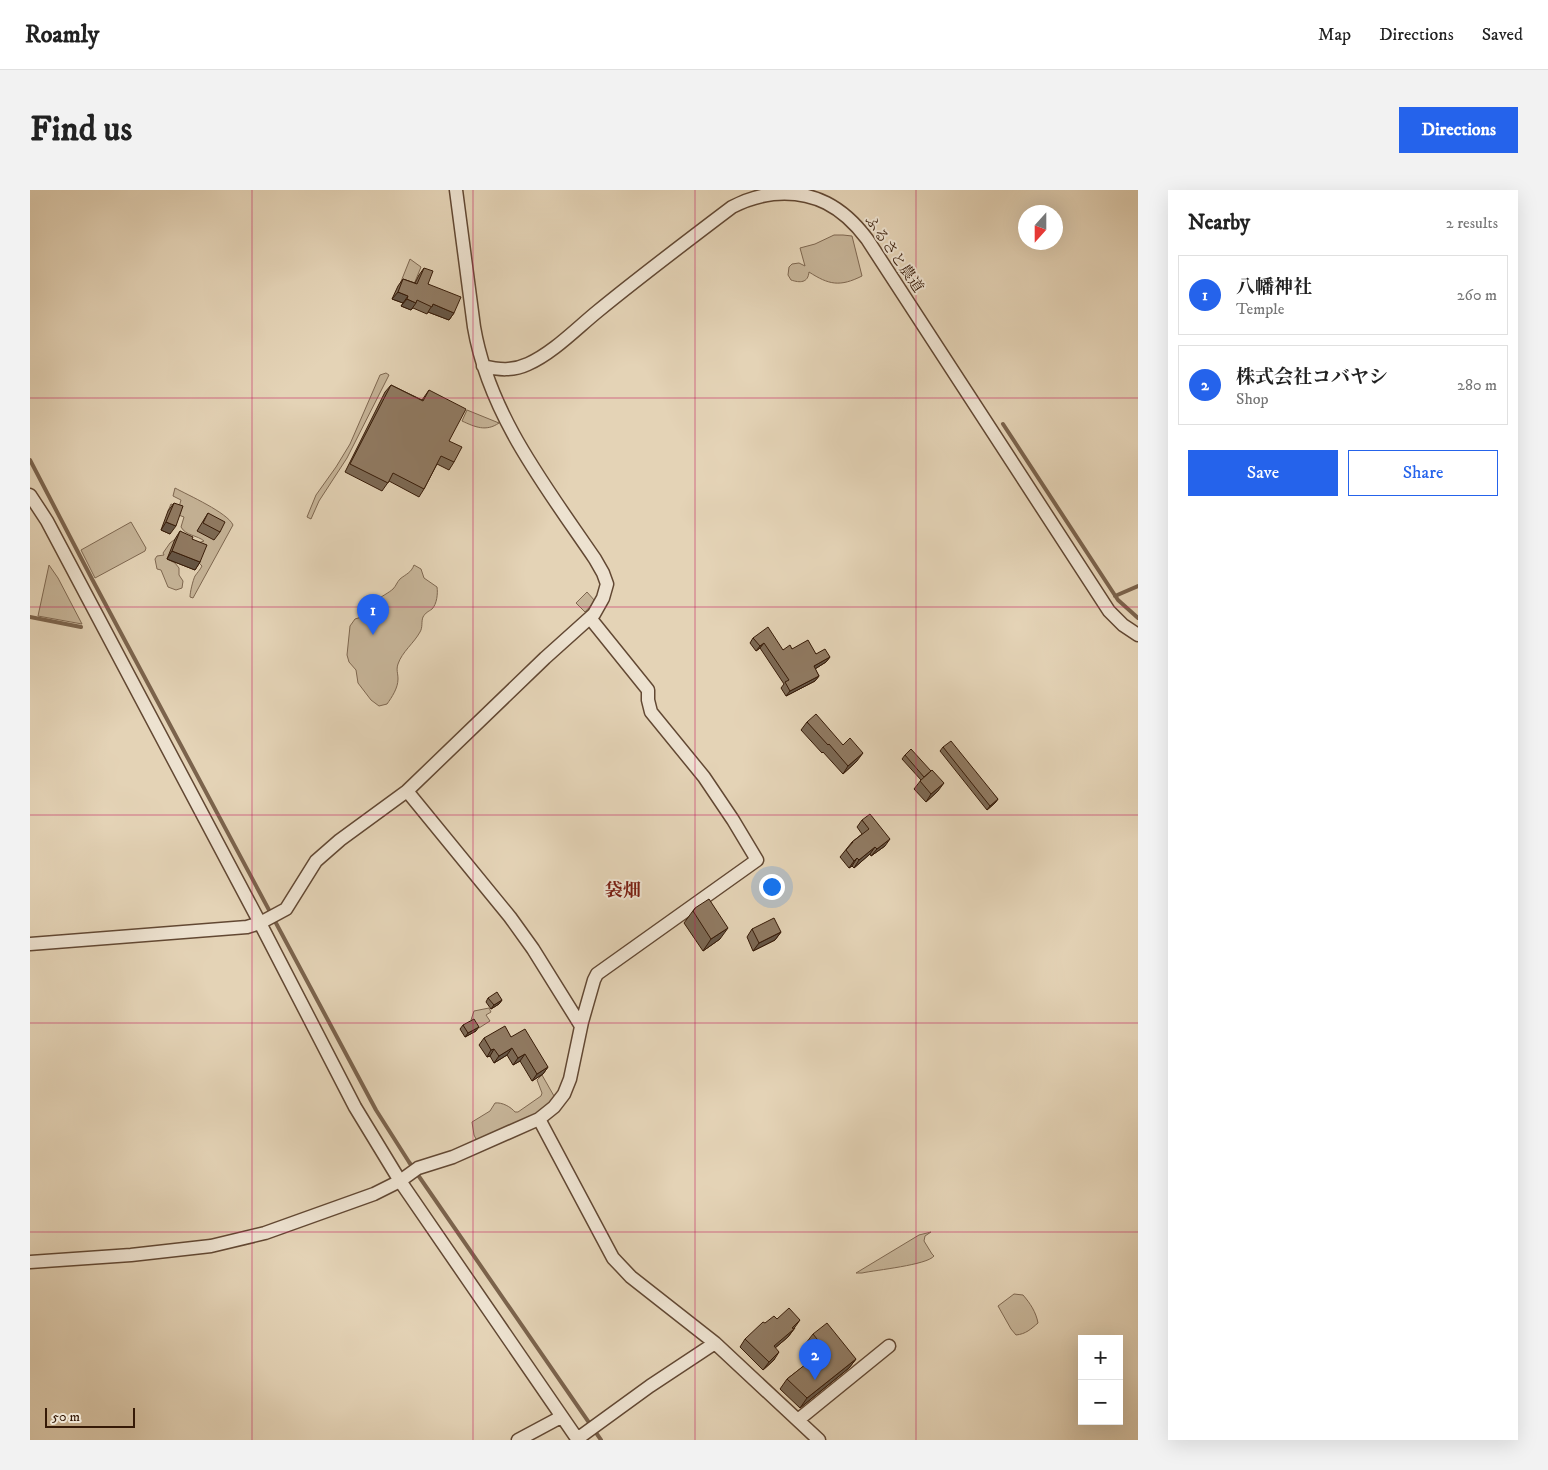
<!DOCTYPE html>
<meta charset="utf-8">
<style>
:root{--surface:#fff;--page:#f2f2f2;--text:#222;--muted:#767676;--line:#e0e0e0;--accent:#2563eb}
body{margin:0;font-family:"IM FELL DW Pica","Noto Serif JP",serif;background:var(--page);color:var(--text)}
.controls{position:absolute;right:15px;bottom:15px;display:grid;overflow:hidden;border-radius:0px;box-shadow:0 5px 20px #0002}
.controls button{width:45px;height:45px;display:grid;place-items:center;padding:0;border:0;border-bottom:1px solid var(--line);background:var(--surface);color:var(--text);font:25px sans-serif}
.compass{position:absolute;left:988px;top:15px;width:45px;height:45px;border-radius:50%;background:var(--surface);box-shadow:0 5px 20px #0002;rotate:201deg}
.scale{position:absolute;left:15px;bottom:12px;width:90px;box-sizing:border-box;padding-left:5px;border:2px solid #361a07;border-top:0;font-size:14px;line-height:18px;white-space:nowrap;color:#361a07;-webkit-text-stroke:4px #ede2d0;paint-order:stroke}
.you{position:absolute;left:741px;top:696px;width:18px;height:18px;margin:-12px;border:4px solid #fff;border-radius:50%;background:#1a73e8;box-shadow:0 0 0 8px #1a73e833}
.badge{display:grid;place-items:center;width:32px;height:32px;border-radius:50%;background:var(--accent);color:#fff;font-size:16px;font-weight:700}
.pin{position:absolute;translate:-50% -41px;filter:drop-shadow(0 1px 2px #0008)}
.pin::after{content:'';position:absolute;top:26px;width:18px;height:15px;background:inherit;clip-path:polygon(0 0,100% 0,50% 100%)}
.list{margin:0;padding:0;list-style:none}
h2{display:flex;justify-content:space-between;align-items:center;height:65px;margin:0;padding:0 20px;font-size:21px}
h2 small{font-size:16px;font-weight:400;color:var(--muted)}
.list li{display:grid;grid-template-columns:32px 1fr auto;gap:15px;align-items:center;box-sizing:border-box;height:80px;margin:0 10px 10px;padding:0 10px;border:1px solid var(--line);border-radius:0px}
.list b{display:block;font-size:19px;white-space:nowrap}
.list p{margin:0;font-size:16px;white-space:nowrap;color:var(--muted)}
.list em{font-size:16px;font-style:normal;color:var(--muted)}
.actions{display:flex;gap:10px;padding:15px 20px}
.actions a{flex:1;padding:11px 0;border:1px solid var(--accent);border-radius:0px;text-align:center;font-size:18px;color:var(--accent)}
.actions .main{background:var(--accent);color:#fff}
.map{position:relative;flex:none;width:1108px;height:1250px;overflow:hidden;border-radius:0px}
header{display:flex;align-items:center;gap:30px;box-sizing:border-box;height:70px;padding:0 25px;background:var(--surface);border-bottom:1px solid var(--line)}
header strong{font-size:24px}
nav{display:flex;gap:28px;margin-inline-start:auto;font-size:18px}
.intro{display:flex;align-items:center;justify-content:space-between;box-sizing:border-box;height:120px;padding:0 30px}
h1{margin:0;font-size:35px}
.button{padding:12px 22px;border-radius:0px;background:var(--accent);color:#fff;font-size:18px;font-weight:700}
main{display:flex;gap:30px;padding:0 30px}
aside{flex:1;background:var(--surface);border-radius:0px;box-shadow:0 5px 20px #0002}
.map>svg:first-child{display:block}
.green{fill:#c6b498;stroke:#7e6750}
.lines{fill:none;stroke-linecap:round;stroke-linejoin:round}
.stream{stroke:#7b634c;stroke-width:4}
.minor-casing{stroke:#624833;stroke-width:15}
.minor{stroke:#ede2d0;stroke-width:12}
.wall{fill:#7c6954;stroke:#361a07}
.shaded-wall{fill:#655545;stroke:#361a07}
.building{fill:#907a62;stroke:#361a07}
.grid{fill:none;stroke:#c2185b;stroke-width:1;stroke-opacity:0.55}
.labels{text-anchor:middle;dominant-baseline:central;stroke-width:4;stroke-linejoin:round;paint-order:stroke}
.street-label{font-size:15px;fill:#361a07;stroke:#ede2d0}
.quarter-label{font-size:18px;font-weight:bold;fill:#7a1f14;stroke:#ede2d0}
</style>
<header>
<strong>Roamly</strong>
<nav><a>Map</a><a>Directions</a><a>Saved</a></nav>
</header>
<div class="intro"><h1>Find us</h1><a class="button">Directions</a></div>
<main>
<div class="map">
<svg width="1108" height="1250" viewBox="0 0 1108 1250">
<rect width="100%" height="100%" fill="#e4d3b6"/>
<filter id="stains"><feTurbulence type="fractalNoise" baseFrequency=".004" numOctaves="4"/><feColorMatrix values="0 0 0 0 .2 0 0 0 0 .09 0 0 0 0 .02 0 0 0 .5 -.17"/></filter>
<radialGradient id="worn" r=".72"><stop offset=".6" stop-color="#630" stop-opacity="0"/><stop offset="1" stop-color="#630" stop-opacity=".3"/></radialGradient>
<path class="green" d="M804,45H813L822,46L832,86C810,97 799,95 779,82C778,93 770,93 761,90L758,85L759,77L762,74L769,73L775,76L770,58L785,54Z
M380,69L391,77L382,99L370,94Z
M356,183L359,185L317,268L289,311L281,329L277,327L286,305L306,277L320,254L350,185Z
M437,220L469,233C456,242 445,237 432,231Z
M145,298C158,305 198,323 203,335L163,408L160,407C160,402 163,390 165,386C167,383 170,380 172,376L168,372V353L174,351C167,345 156,346 151,337L154,327L138,321L141,314L149,317L151,310L143,306Z
M101,332L116,358L115,361L65,388L51,360Z
M148,347L137,369L145,373L149,378V385L153,391L152,398L146,400L138,397L131,380L127,379L125,369L127,366L134,365L133,363L140,353Z
M19,375L28,388L52,434L8,426Z
M384,375L391,379L394,388L407,397C408,403 407,414 402,419C398,422 396,422 393,427C391,432 393,437 390,442C384,453 372,462 368,474C366,480 368,483 368,489C368,498 362,507 357,514L349,516L341,510L328,493L326,480L319,472L317,465L320,436L325,429L335,426C336,412 354,407 363,399C366,396 367,392 370,389C376,384 381,383 384,375Z
M557,402L565,411L555,422L546,413Z
M459,818L461,822L456,825L460,831L449,838L441,830L444,821Z
M512,885L524,906C519,922 464,945 448,953L444,945L442,932L460,921L465,913C472,912 481,917 485,922H488L511,906L512,903L507,890Z
M901,1042L895,1046L894,1051L902,1064L904,1066C897,1075 846,1080 832,1083H826L889,1045Z
M984,1104L993,1105C1000,1113 1006,1122 1008,1133C1001,1139 996,1144 986,1145L981,1139L968,1116Z"/>
<g class="lines">
<path class="stream" d="M973,234L1088,410L1108,428
M0,270L62,389L346,920L379,972L571,1250
M1085,406L1108,396
M0,427L51,437"/>
<defs>
<path id="minor" d="M453,176C469,180 483,181 498,174C523,163 547,138 568,121C612,85 657,51 702,17C715,10 728,6 743,4C784,0 813,17 837,49L1079,421L1093,435L1108,445
M0,305L17,331L230,733L325,917L370,991L548,1250
M377,601L480,727L503,759L551,836
M0,754L217,737L230,733L256,719L286,671L310,650L377,601L515,468L564,424L573,408L577,394L573,383L565,369C516,297 459,225 444,137L426,0
M509,929L583,1068L601,1087L685,1153L789,1250
M0,1072L101,1065L181,1056L235,1043L344,1004L370,991L388,978L423,967L509,929L524,917L534,904L540,889L552,832L564,790L567,784L727,670L703,630L674,587L621,522L618,510V500L560,428
M768,1230L859,1156
M547,1249L620,1196L685,1153
M488,1250L531,1227"/>
</defs>
<use href="#minor" class="minor-casing"/>
<use href="#minor" class="minor"/>
</g>
<path class="wall" d="M394,78L398,94L424,123L419,130L398,122L397,124L383,118L381,120L371,116L373,113L362,109L368,96L373,89L385,93L389,85Z
M361,195L392,210L399,200L419,251L424,272L419,280L407,274L394,299L389,307L359,291L352,301L315,282L355,202Z
M144,313L140,344L131,340L138,321Z
M178,323L190,342L184,350L167,341Z
M150,341L162,349L170,372L165,380L137,369L145,349Z
M723,448L753,460L762,459L800,467L796,472L785,479L789,486L785,491L756,506L751,498L754,494L730,458L726,461L720,453Z
M777,532L813,555L827,571L813,584L793,562L792,563L771,540Z
M913,557L968,609L965,613L957,620L910,561Z
M875,565L901,581L899,583L908,601L896,612L884,599L891,590L872,569Z
M832,630L855,656L841,666L840,664L824,678L822,676L819,678L810,667L822,652L832,644L827,637Z
M665,718L690,749L673,761L654,733Z
M722,739L751,742L745,750L723,761L717,747Z
M458,808L472,810L469,814L461,819L456,812Z
M433,835L446,841L435,847L430,839Z
M481,847L518,877L513,884L502,891L490,871L483,875L477,865L464,873L460,866L457,867L449,855L454,848Z
M747,1129L765,1138L758,1147L745,1158L744,1170L733,1180L710,1157L715,1149Z
M783,1144L826,1169L819,1178L770,1218L750,1199L757,1189L787,1166L776,1153Z"/>
<path class="shaded-wall" d="M368,102L378,106L373,113L362,109Z
M377,109L386,113L381,120L371,116Z
M403,114L424,123L419,130L398,122Z
M136,332L146,336L140,344L131,340Z
M142,361L170,372L165,380L137,369Z
M734,453L730,458L726,461L730,456Z
M800,467L796,472L780,482L784,476Z
M789,486L785,491L756,506L760,501Z
M833,563L827,571L813,584L818,576Z
M914,593L908,601L896,612L901,604Z
M968,609L965,613L957,620L960,616Z
M860,649L855,656L841,666L847,659Z
M845,657L840,664L824,678L829,670Z
M827,668L822,676L819,678L824,671Z
M698,738L690,749L673,761L681,749Z
M751,742L745,750L723,761L729,753Z
M472,810L469,814L461,819L464,815Z
M449,837L446,841L435,847L438,843Z
M482,858L477,865L464,873L469,866Z
M464,859L460,866L457,867L461,860Z
M495,864L490,871L483,875L488,868Z
M518,877L513,884L502,891L507,884Z
M770,1130L758,1147L738,1164L744,1156Z
M749,1162L744,1170L733,1180L739,1172Z
M826,1169L819,1178L770,1218L777,1208Z"/>
<path class="building" d="M394,78L403,81L398,94L431,107L424,123L403,114L402,117L387,110L386,113L377,109L378,106L368,102L373,89L387,94Z
M361,195L393,211L399,200L436,219L419,251L432,257L424,272L411,266L394,299L363,283L358,293L320,274Z
M144,313L153,316L146,336L136,332Z
M178,323L195,332L190,342L173,333Z
M150,341L163,347L162,349L177,355L170,372L142,361Z
M738,437L753,460L760,455L762,459L778,450L786,464L795,459L800,467L784,476L789,486L760,501L755,492L759,490L734,453L730,456L723,448Z
M786,524L813,555L820,548L833,563L818,576L799,554L798,555L777,532Z
M921,551L968,609L960,616L913,557Z
M881,559L901,581L894,587L875,565Z
M902,580L914,593L901,604L890,591Z
M840,624L860,649L847,659L845,657L829,670L827,668L824,671L816,660L823,652H822L839,639L832,630Z
M679,709L698,738L681,749L663,721L665,719V718Z
M744,728L751,742L729,753L722,739Z
M467,802L472,810L464,815L458,808Z
M444,829L449,837L438,843L433,835Z
M475,836L481,847L495,839L518,877L507,884L495,864L488,868L482,858L469,866L464,859L461,860L454,848Z
M759,1118L770,1130L762,1138L764,1139L744,1156L749,1162L739,1172L715,1149L733,1132L735,1133L744,1126L747,1129Z
M797,1133L826,1169L777,1208L757,1189L795,1159L783,1144Z"/>
<path class="grid" d="M222,0V1250M443,0V1250M665,0V1250M886,0V1250M0,208H1108M0,417H1108M0,625H1108M0,833H1108M0,1042H1108"/>
<g class="labels">
<g class="street-label">
<text transform="translate(864 64) rotate(55)">ふるさと農道</text>
</g>
<g class="quarter-label">
<text x="593" y="701">袋畑</text>
</g>
</g>
<rect width="100%" height="100%" filter="url(#stains)"/>
<rect width="100%" height="100%" fill="url(#worn)"/>
</svg>
<div class="controls">
<button>+</button>
<button>−</button>
</div>
<svg class="compass" viewBox="-18 -18 36 36"><path d="M0-13l5 13h-10z" fill="#e53935"/><path d="M0 13l5-13h-10z" fill="#767676"/></svg>
<div class="scale">50 m</div>
<div class="you"></div>
<div class="pin badge" style="left:343px;top:445px">1</div>
<div class="pin badge" style="left:785px;top:1190px">2</div>
</div>
<aside>
<h2>Nearby<small>2 results</small></h2>
<ul class="list">
<li><span class="badge">1</span><div><b>八幡神社</b><p>Temple</p></div><em>260 m</em></li>
<li><span class="badge">2</span><div><b>株式会社コバヤシ</b><p>Shop</p></div><em>280 m</em></li>
</ul>
<div class="actions"><a class="main">Save</a><a>Share</a></div>
</aside>
</main>
